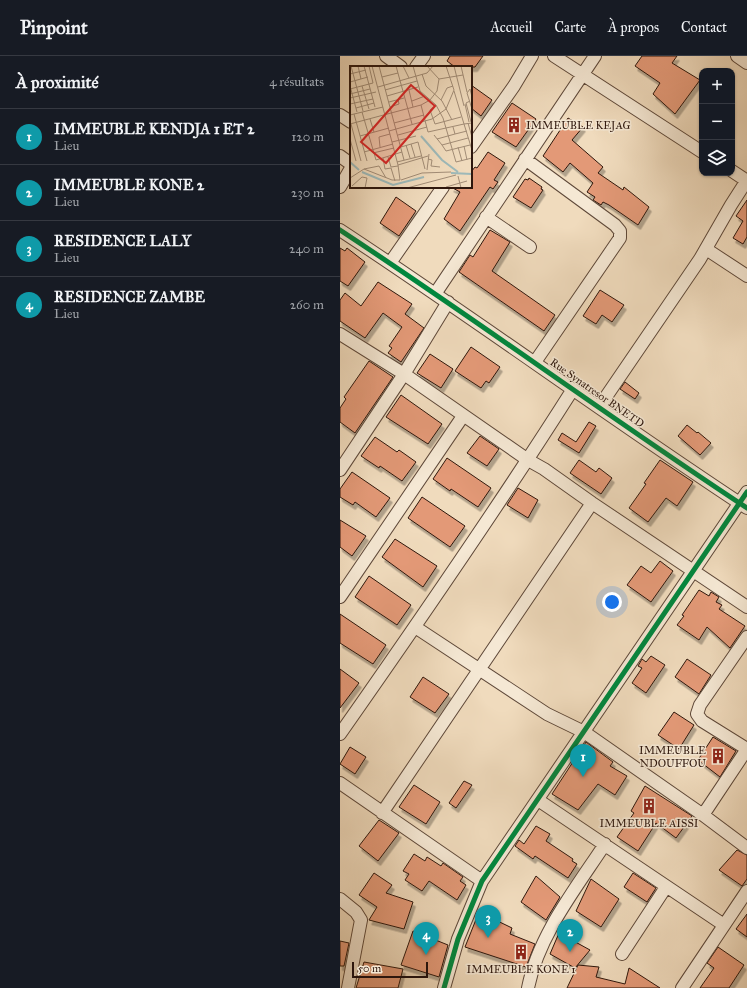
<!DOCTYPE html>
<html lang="fr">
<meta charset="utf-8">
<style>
:root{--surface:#171b24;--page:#242831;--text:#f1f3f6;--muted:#9ea1a6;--line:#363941;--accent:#c59692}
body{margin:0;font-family:"IM FELL Great Primer",serif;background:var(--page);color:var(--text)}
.controls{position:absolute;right:12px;top:12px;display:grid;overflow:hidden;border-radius:8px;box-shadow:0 1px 3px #0004}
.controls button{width:36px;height:36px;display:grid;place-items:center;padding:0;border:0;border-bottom:1px solid var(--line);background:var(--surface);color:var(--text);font:20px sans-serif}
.scale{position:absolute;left:12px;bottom:10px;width:76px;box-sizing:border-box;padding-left:4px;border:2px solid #2e170d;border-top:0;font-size:11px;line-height:14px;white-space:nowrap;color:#2e170d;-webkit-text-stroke:3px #f5e8d4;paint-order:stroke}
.you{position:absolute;left:272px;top:546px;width:14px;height:14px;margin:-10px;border:3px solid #fff;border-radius:50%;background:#1a73e8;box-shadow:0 0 0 6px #1a73e833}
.badge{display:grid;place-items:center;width:26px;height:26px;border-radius:50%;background:var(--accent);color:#fff;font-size:13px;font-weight:700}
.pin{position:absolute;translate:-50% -33px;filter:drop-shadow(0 1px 2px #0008)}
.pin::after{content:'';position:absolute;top:21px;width:14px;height:12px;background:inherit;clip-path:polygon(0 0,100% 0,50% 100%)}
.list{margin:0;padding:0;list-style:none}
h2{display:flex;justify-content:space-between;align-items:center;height:52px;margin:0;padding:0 16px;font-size:17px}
h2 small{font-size:13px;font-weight:400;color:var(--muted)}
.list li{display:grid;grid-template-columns:26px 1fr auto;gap:12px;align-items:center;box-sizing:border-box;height:56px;padding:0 16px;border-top:1px solid var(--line)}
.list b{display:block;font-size:15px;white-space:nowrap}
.list p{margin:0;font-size:13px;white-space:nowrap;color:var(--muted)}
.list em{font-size:13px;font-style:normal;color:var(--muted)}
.icon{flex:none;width:22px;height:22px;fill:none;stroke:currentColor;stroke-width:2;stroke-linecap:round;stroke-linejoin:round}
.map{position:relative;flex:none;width:407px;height:932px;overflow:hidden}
header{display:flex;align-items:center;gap:24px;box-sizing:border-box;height:56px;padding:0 20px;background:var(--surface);border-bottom:1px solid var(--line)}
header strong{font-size:19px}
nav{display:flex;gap:22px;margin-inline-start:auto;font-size:14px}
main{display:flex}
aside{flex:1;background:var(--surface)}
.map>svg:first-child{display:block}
.building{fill:#e39977;stroke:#2e170d;filter:url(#shadow)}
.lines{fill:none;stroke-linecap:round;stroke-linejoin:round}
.street-casing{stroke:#5e4839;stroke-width:14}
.street{stroke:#f5e8d4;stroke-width:12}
.cycleway-casing{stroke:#f5e8d4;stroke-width:8}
.cycleway{stroke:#00873e;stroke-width:5}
.labels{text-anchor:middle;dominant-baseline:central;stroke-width:3;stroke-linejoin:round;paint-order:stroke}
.poi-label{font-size:11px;fill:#2e170d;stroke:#f5e8d4}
.street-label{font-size:11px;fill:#2e170d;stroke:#f5e8d4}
.inset-river{fill:none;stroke:#9db9b9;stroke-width:2}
.inset-road{fill:none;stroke:#a28d77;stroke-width:1}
.view{fill:#d62828;fill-opacity:0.15;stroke:#d62828;stroke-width:2}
.inset-edge{fill:none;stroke:#2e170d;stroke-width:2}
</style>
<header>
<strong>Pinpoint</strong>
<nav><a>Accueil</a><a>Carte</a><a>À propos</a><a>Contact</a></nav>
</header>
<main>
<aside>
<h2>À proximité<small>4 résultats</small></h2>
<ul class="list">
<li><span class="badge" style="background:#0f9aa8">1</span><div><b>IMMEUBLE KENDJA 1 ET 2</b><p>Lieu</p></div><em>120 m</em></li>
<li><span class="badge" style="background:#0f9aa8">2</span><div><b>IMMEUBLE KONE 2</b><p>Lieu</p></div><em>230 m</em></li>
<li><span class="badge" style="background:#0f9aa8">3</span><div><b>RESIDENCE LALY</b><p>Lieu</p></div><em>240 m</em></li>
<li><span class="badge" style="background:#0f9aa8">4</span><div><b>RESIDENCE ZAMBE</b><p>Lieu</p></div><em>260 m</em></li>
</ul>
</aside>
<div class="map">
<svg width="407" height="932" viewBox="0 0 407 932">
<defs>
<filter id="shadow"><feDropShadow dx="2.5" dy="4.5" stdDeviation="0" flood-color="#0004"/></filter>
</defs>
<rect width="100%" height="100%" fill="#f0dbbd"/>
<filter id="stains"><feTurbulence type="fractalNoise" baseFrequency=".005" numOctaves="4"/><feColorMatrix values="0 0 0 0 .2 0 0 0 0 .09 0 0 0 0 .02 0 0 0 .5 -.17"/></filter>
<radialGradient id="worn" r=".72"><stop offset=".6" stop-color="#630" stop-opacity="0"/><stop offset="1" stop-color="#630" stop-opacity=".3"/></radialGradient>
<path class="building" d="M110,0H143L135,11H115L107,5Z
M302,0H337L332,7L360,24L335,58L313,38L320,27L295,10Z
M131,29L152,44L141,60L131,52Z
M172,47L196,63L176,91L152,76Z
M228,62L243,71L232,84L263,111L258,117L283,134L284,131L309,151L298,169L269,149L263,146L261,149L253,144L255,141L247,136L253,127L230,107L223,116L203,100Z
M148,96L165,107L154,124L158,126L153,133L150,131L120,175L104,163L120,136L111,131H131V116L135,111L137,112Z
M189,122L202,131L201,133L203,134L191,152L173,141L185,123L188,124Z
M56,141L76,155L59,180L40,167Z
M407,144V181L403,188L393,182L403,165L396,160Z
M150,174L170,186L152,215L215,259L204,275L119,216L130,199L133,201Z
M0,192L5,195L7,192L25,206L8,230L0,225Z
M38,226L72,248L65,258L84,272L61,306L48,297L52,292L49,290L62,271L43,257L25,282L0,265V244L5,237L21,250Z
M260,234L284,249L272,266L262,259L256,268L243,260Z
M131,291L160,311L149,327L146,325L141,332L115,315Z
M90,298L113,313L101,332L77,317Z
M29,305L53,321L15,377L0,366V352L6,343L4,341Z
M285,326L299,337L295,343L280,333Z
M61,339L102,368L88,388L46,361Z
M249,366L256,370L239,397L218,384L222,377L236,386Z
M347,369L357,377L358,376L371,387L360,399L338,380Z
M140,380L159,393L147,410L127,397Z
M35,381L57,396L59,394L76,406L62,425L40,410L39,412L21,400Z
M107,402L151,432L138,451L111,433L110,435L93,423Z
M239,404L256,416L259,412L272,422L261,438L230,417Z
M320,404L353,426L337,450L326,442L308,466L289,452L306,428L304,427Z
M12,416L50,442L36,461L15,446L13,449L0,441V433Z
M178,432L198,444L188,462L167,449Z
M82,441L125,470L110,491L68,462Z
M0,464L26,480L12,500L0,491Z
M55,483L97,510L83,531L42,501Z
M320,505L333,515L311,546L287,529L301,510L311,517Z
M29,520L71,549L57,569L15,541Z
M359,534L369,540L371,536L379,541L376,546L382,549L379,553L405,570L390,592L367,571L359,584L337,569L344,560L342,559Z
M0,558L46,589L33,608L0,587Z
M311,600L325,609L306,637L292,627L302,612L298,610L302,603L306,606Z
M347,603L371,619L359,638L335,621Z
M0,613L19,627L0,652Z
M83,621L109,638L95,657L70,641Z
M334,656L354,669L339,693L318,679Z
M373,681L396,695L380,721L358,704Z
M246,686L273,706L270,710L287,720L275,739L258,728L238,754L212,738Z
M10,691L26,701L15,718L0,708Z
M124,725L132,729L116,752L109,747Z
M74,729L100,746L86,768L59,751Z
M305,730L352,760L336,782L316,767L298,795L277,781L294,757L291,755Z
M39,764L59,777L38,805L19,790Z
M196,770L210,778L206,785L233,803L232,805L237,808L228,822L195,800L193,803L175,790L179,784L184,788Z
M397,794L407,799V823L402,830L379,814Z
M74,798L85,805L87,801L101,810L103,807L123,821L120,825L126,829L117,844L89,825L82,835L65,824L69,818L63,815Z
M34,817L52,829L46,837L73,846L64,873L29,864L37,851L19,839Z
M293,817L316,832L307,846L284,831Z
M196,820L220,841L206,864L181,846Z
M251,823L279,843L261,871L236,855Z
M139,856L172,872L170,878L195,888L186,911L125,891Z
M407,858V881L396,873Z
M73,875L108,889L99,921L61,909Z
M219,877L250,894L235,912L210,898Z
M0,885L9,887L4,910H0Z
M378,891L404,909L389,932H360L374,912L367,907Z
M24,906L63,913L58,932H16Z
M238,909L259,911L256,921L285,928L289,912L320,932H227Z"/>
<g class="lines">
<defs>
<path id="street" d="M46,0L61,11
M214,0L362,96
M397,0L407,7
M76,11L84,0
M0,59L11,66
M131,91L174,30L192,0
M0,100L11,108
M185,103L275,169L280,175V182L195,306
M392,115L407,125
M0,131L11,112
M146,161L190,191
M0,174C137,264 270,362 407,452
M366,193L407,220
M50,207L103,131
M95,238L255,0
M0,278L64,318L188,404L204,413L252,447L407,551
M259,351L360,203L391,149L407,124
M0,414L64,318L108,246
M0,541L123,360
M75,571L207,658L244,676L363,759L407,792
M0,678C80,564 159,450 233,333
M407,693L362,665L357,658L360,649L407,581
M0,727L142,825
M198,744L384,869
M42,757L252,447
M363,759L407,693
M0,843L16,856L21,864L8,932
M282,898L326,831
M104,932L118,883L142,825L407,436
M188,932C198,880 236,832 265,788
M342,932L407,835"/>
</defs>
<use href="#street" class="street-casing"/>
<use href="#street" class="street"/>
<defs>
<path id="cycleway" d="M0,174C137,264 270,362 407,452
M104,932L118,883L142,825L407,436"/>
</defs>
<use href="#cycleway" class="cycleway-casing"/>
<use href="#cycleway" class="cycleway"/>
</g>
<defs>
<symbol id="building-bare" viewBox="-9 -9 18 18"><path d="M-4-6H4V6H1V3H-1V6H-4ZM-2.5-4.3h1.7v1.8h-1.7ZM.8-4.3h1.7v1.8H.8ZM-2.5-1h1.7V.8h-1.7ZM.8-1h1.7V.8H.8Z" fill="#8f2418" stroke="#f5e8d4" stroke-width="2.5" paint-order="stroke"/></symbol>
</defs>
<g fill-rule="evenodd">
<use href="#building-bare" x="163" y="58" width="22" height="22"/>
<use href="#building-bare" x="367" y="689" width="22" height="22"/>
<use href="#building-bare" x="298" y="739" width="22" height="22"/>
<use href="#building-bare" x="170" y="885" width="22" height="22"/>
</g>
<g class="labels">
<g class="poi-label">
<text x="186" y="69" text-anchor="start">IMMEUBLE KEJAG</text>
<text x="366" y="694" text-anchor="end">IMMEUBLE<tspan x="366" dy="13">NDOUFFOU</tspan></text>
<text x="309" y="767">IMMEUBLE AISSI</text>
<text x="181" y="913">IMMEUBLE KONE 1</text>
</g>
<g class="street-label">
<text transform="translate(257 337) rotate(35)">Rue Synatresor BNETD</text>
</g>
</g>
<g transform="translate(10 10)">
<rect width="122" height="122" fill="#f0dbbd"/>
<path class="inset-river" d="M71,70L92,94L108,106M0,96L9,104M12,106L43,119L74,111M101,107L122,108"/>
<path class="inset-road" d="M1,0L13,45M8,0L11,13M14,0L25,41M22,0L48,99L78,90M29,0L54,94M46,0L62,58M53,0L59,12M63,0L70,25L86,39L93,52L106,96L122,92M104,0L114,40M111,0L117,26M0,8L16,4M72,8L76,20L92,35L102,54M32,11L48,7M89,13L113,9M0,16L18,11M0,20L7,46M12,20L19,43M28,21L77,7L83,0M0,23L23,17L19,0M35,24L67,15M59,24L63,41M104,25L114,58L122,57M0,28L20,23M37,30L68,21M122,31L120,23L117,27L122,43M0,32L26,26M91,34L97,22L103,20M62,35L75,30M120,35L116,37L121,56M39,36L54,32M0,38L23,33M115,38L119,56M71,39L78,66L114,58L122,84M86,39L80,44L85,58L111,51M40,41L49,38L48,33M6,42L24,37M12,46L26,94L52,86M4,48L17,95M0,49L33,41M20,53L24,66M44,57L74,49M118,57L122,71M0,58L71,39L80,34L87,25L89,13L77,0M1,58L11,95M103,61L105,68L117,65M39,65L82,53L96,43L104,24L96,0M48,69L77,61M84,69L92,79L118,72M10,70L39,62M0,73L6,95M87,73L105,68M42,76L66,70M61,78L65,91M56,79L60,92M92,79L96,85L120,79M114,80L117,94M30,81L29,71L40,68M51,81L68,76L75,103M108,81L112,95M14,86L43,78M23,87L44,82M38,91L41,101L48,100M33,92L35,103L41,102L45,115M78,93L82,94L81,100L90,101M47,96L71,90M14,103L29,100L36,112M77,104L79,88M108,110L111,122M0,112L14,103L42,114H50L48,99M51,114L72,107L101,106M2,120L12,111L17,112L15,122M96,121L117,115M57,122L106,109"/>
<path class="view" d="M61,19L85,40L36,97L11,76Z"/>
<rect width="122" height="122" class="inset-edge"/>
</g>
<rect width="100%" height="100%" filter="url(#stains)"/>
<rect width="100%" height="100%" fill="url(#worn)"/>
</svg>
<div class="controls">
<button>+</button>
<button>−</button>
<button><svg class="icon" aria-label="layers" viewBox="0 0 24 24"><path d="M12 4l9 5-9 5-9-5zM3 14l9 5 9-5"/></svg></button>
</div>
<div class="scale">50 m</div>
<div class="you"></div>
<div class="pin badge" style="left:243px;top:721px;background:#0f9aa8">1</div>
<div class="pin badge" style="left:230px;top:896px;background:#0f9aa8">2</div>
<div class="pin badge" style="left:148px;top:882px;background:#0f9aa8">3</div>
<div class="pin badge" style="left:86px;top:899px;background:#0f9aa8">4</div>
</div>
</main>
